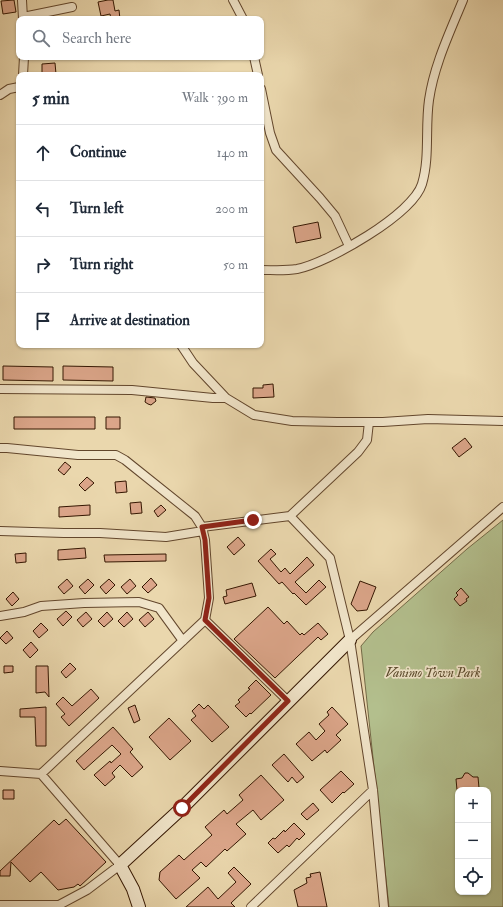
<!DOCTYPE html>
<meta charset="utf-8">
<style>
:root{--surface:#fff;--page:#f2f2f3;--text:#1f2937;--muted:#747a83;--line:#e0e1e3}
body{margin:0;font-family:"IM FELL Double Pica",serif;background:var(--page);color:var(--text)}
.controls{position:absolute;right:12px;bottom:12px;display:grid;overflow:hidden;border-radius:8px;box-shadow:0 1px 3px #0004}
.controls button{width:36px;height:36px;display:grid;place-items:center;padding:0;border:0;border-bottom:1px solid var(--line);background:var(--surface);color:var(--text);font:20px sans-serif}
.stop{position:absolute;width:12px;height:12px;margin:-9px;border:3px solid #8f2418;border-radius:50%;background:#fff}
.stop.end{background:#8f2418;border-color:#fff;box-shadow:0 1px 4px #0008}
.list{margin:0;padding:0;list-style:none}
h2{display:flex;justify-content:space-between;align-items:center;height:52px;margin:0;padding:0 16px;font-size:17px}
h2 small{font-size:13px;font-weight:400;color:var(--muted)}
.list li{display:grid;grid-template-columns:26px 1fr auto;gap:12px;align-items:center;box-sizing:border-box;height:56px;padding:0 16px;border-top:1px solid var(--line)}
.list b{display:block;font-size:15px;white-space:nowrap}
.list em{font-size:13px;font-style:normal;color:var(--muted)}
.icon{flex:none;width:22px;height:22px;fill:none;stroke:currentColor;stroke-width:2;stroke-linecap:round;stroke-linejoin:round}
.map{position:relative;flex:none;width:503px;height:907px;overflow:hidden}
.search{position:absolute;background:var(--surface);box-shadow:0 1px 3px #0004;left:16px;top:16px;width:248px;height:44px;display:flex;align-items:center;gap:10px;box-sizing:border-box;padding:0 14px;border-radius:8px;color:var(--muted);font-size:15px}
.panel{position:absolute;background:var(--surface);box-shadow:0 1px 3px #0004;left:16px;top:72px;width:248px;height:276px;border-radius:8px}
.map>svg:first-child{display:block}
.green{fill:#b3bf8d;stroke:#746a47;fill-rule:evenodd}
.building{fill:#dba589;stroke:#341601}
.lines{fill:none;stroke-linecap:round;stroke-linejoin:round}
.street-casing{stroke:#62462c;stroke-width:10}
.secondary-casing{stroke:#341601;stroke-width:14}
.street{stroke:#f1e5ca;stroke-width:8}
.secondary{stroke:#f1e5ca;stroke-width:12}
.route{stroke:#8f2418;stroke-width:5}
.labels{text-anchor:middle;dominant-baseline:central;stroke-width:3.5;stroke-linejoin:round;paint-order:stroke}
.park-label{font-size:13px;font-style:italic;fill:#5a492b;stroke:#f1e5ca}
</style>
<div class="map">
<svg width="503" height="907" viewBox="0 0 503 907">
<rect width="100%" height="100%" fill="#ead7ad"/>
<filter id="stains"><feTurbulence type="fractalNoise" baseFrequency=".005" numOctaves="4"/><feColorMatrix values="0 0 0 0 .2 0 0 0 0 .09 0 0 0 0 .02 0 0 0 .5 -.17"/></filter>
<radialGradient id="worn" r=".72"><stop offset=".6" stop-color="#630" stop-opacity="0"/><stop offset="1" stop-color="#630" stop-opacity=".3"/></radialGradient>
<path class="green" d="M503,520V907H389L361,646L373,632L467,549ZM458,790H488V892H458Z"/>
<path class="building" d="M14,0L16,12L3,14L1,1Z
M108,0H113L115,11L119,10L120,19H111L110,14L101,16L98,2Z
M55,63L56,74L42,75V64Z
M318,222L321,238L296,243L293,227Z
M3,366L53,367V381L3,380Z
M63,366L113,367V381L63,380Z
M273,384L274,397L253,398V388H263V385Z
M146,397L155,398L156,401L151,405L148,404L145,402Z
M14,417H95V429H14Z
M106,417H120V429H106Z
M465,438L472,447L459,457L452,448Z
M65,462L71,467L64,475L58,470Z
M87,477L94,483L85,491L79,485Z
M126,481L127,492L116,493L115,482Z
M141,502L142,513L131,514L130,503Z
M90,505V515L59,517V507Z
M161,505L166,510L158,517L154,511Z
M238,537L245,545L234,555L227,547Z
M85,548L86,558L58,560V550Z
M271,549L276,554L270,559L281,572L285,568L290,574L307,557L314,565L295,582L306,593L319,580L326,587L306,605L294,593L293,594L282,582L279,584L258,561Z
M26,553V562L16,563L15,554Z
M166,554V561L105,562L104,555Z
M151,578L157,585L148,593L142,587Z
M67,579L73,586L64,594L58,587Z
M88,579L94,585L85,594L79,587Z
M109,579L115,585L106,594L100,587Z
M130,579L136,586L127,594L121,587Z
M360,581L376,587L367,610L357,611L351,604Z
M252,583L256,596L225,604L223,597L227,596L226,590Z
M461,588L469,597L466,599L467,601L460,606L454,599L458,595L456,593Z
M13,592L19,599L12,606L6,599Z
M268,607L284,624L287,621L300,635L302,633L304,635L318,623L328,634L321,640L318,637L275,678L234,639Z
M66,611L72,617L63,626L57,619Z
M86,612L92,619L83,627L77,620Z
M107,612L113,619L104,627L98,621Z
M127,612L133,619L124,627L118,621Z
M148,612L154,619L145,627L139,620Z
M41,623L48,630L39,638L33,631Z
M7,631L13,638L6,644L0,638Z
M31,642L38,650L30,658L23,650Z
M70,663L76,669L66,678L61,672Z
M4,666H13V672L4,673Z
M36,666H48L49,697L45,692L36,693Z
M256,680L271,695L251,714L250,713L246,717L235,706L240,702L238,700L250,689L248,688Z
M91,689L99,698L69,726L61,717L65,714L56,704L63,697L72,706Z
M199,704L204,709L208,705L229,727L212,742L191,720L196,716L192,711Z
M135,705L140,720L134,723L128,708Z
M46,707V746H36L35,717H20V709Z
M332,707L348,724L336,735L341,740L327,753L325,750L312,761L296,744L309,732L316,740L325,731L319,724L329,715L327,712Z
M169,718L191,741L170,760L149,737Z
M113,727L133,749L130,752L143,767L132,777L120,765L112,773L115,777L105,786L94,775L110,761L111,763L121,754L112,745L84,770L76,761Z
M284,754L304,777L297,783L292,777L288,782L272,765Z
M341,771L354,784L344,793L343,792L332,803L320,790Z
M465,773H468L473,777H478L479,788L473,790H457L456,779L462,778Z
M261,775L284,800L261,820L253,810L236,824L246,834L227,851L225,849L206,867L201,862L192,870L200,878L176,899L159,880L160,872L179,855L184,860L212,835L205,827L224,810L227,814L243,800L239,795Z
M3,790H14V799H3Z
M313,803L319,810L307,820L301,814Z
M66,819L106,862L80,886L78,884L74,887L58,890L41,872L30,882L11,862L10,876H0V871L54,820L59,825Z
M294,823L305,834L299,840L297,838L289,847L287,845L278,853L268,843L273,838L275,839L284,830L285,832Z
M234,867L251,884L231,903L235,907H186L208,887L218,899L236,882L228,873Z
M320,872L327,907H298L294,890L307,883L306,878L311,877L310,874Z"/>
<g class="lines">
<defs>
<path id="street" d="M22,0L23,19
M233,0L243,19
M23,17L72,7
M254,57L258,75
M23,75L24,57
M261,89L270,133L276,150L320,198L335,216L349,246
M0,95L9,89L19,87
M261,270C273,270 285,271 297,269C328,263 413,214 422,184C430,157 425,128 429,100C434,65 450,32 463,0
M181,345L193,363L226,398
M0,389L132,390L213,398H226L254,415L292,421L337,422H383L428,419L503,421
M0,448H7L78,455H116L125,460L195,516L202,527L205,540L209,598L205,620L41,774
M290,516L358,452L367,440L369,422
M202,527L290,516L330,558L350,640L373,790L384,907
M0,531L64,533H100L166,537L203,531
M0,616L24,612L41,606L84,603L139,602L159,608L183,641
M205,620L288,701
M350,640L503,507
M0,771L41,774L120,865L87,890L59,905H0
M251,907L373,790"/>
<path id="secondary" d="M139,907L133,889L120,865L182,808L350,640"/>
</defs>
<use href="#street" class="street-casing"/>
<use href="#secondary" class="secondary-casing"/>
<use href="#street" class="street"/>
<use href="#secondary" class="secondary"/>
</g>
<g class="lines">
<path class="route" d="M182,808L288,701L205,620L209,598L205,540L202,527L253,520"/>
</g>
<g class="labels">
<g class="park-label">
<text x="433" y="673">Vanimo Town Park</text>
</g>
</g>
<rect width="100%" height="100%" filter="url(#stains)"/>
<rect width="100%" height="100%" fill="url(#worn)"/>
</svg>
<div class="controls">
<button>+</button>
<button>−</button>
<button><svg class="icon" aria-label="locate" viewBox="0 0 24 24"><circle cx="12" cy="12" r="6"/><path d="M12 2v4M12 18v4M2 12h4M18 12h4"/></svg></button>
</div>
<div class="stop" style="left:182px;top:808px"></div>
<div class="stop end" style="left:253px;top:520px"></div>
<div class="search"><svg class="icon" aria-label="search" viewBox="0 0 24 24"><circle cx="10" cy="10" r="6"/><path d="M15 15l6 6"/></svg>Search here</div>
<section class="panel">
<h2>5 min<small>Walk · 390 m</small></h2>
<ul class="list">
<li><svg class="icon" aria-label="ahead" viewBox="0 0 24 24"><path d="M12 20V5M6 11l6-6 6 6"/></svg><div><b>Continue</b></div><em>140 m</em></li>
<li><svg class="icon" aria-label="left" viewBox="0 0 24 24"><path d="M17 20v-9H6M10 6l-5 5 5 5"/></svg><div><b>Turn left</b></div><em>200 m</em></li>
<li><svg class="icon" aria-label="right" viewBox="0 0 24 24"><path d="M7 20v-9h11M14 6l5 5-5 5"/></svg><div><b>Turn right</b></div><em>50 m</em></li>
<li><svg class="icon" aria-label="arrive" viewBox="0 0 24 24"><path d="M6 21V4h12l-3 4 3 4H6"/></svg><div><b>Arrive at destination</b></div></li>
</ul>
</section>
</div>
